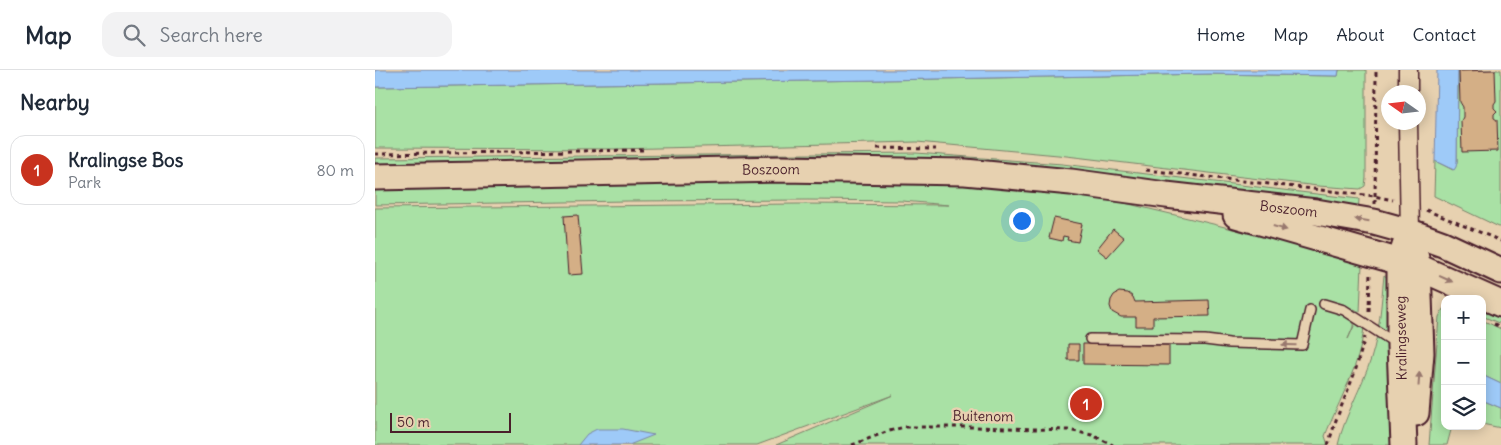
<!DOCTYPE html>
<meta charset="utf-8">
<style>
:root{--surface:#fff;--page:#f2f2f3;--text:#1f2937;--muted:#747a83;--line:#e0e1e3;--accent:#c8321e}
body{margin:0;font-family:Delius,sans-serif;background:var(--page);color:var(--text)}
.controls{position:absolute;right:15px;bottom:15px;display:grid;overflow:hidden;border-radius:10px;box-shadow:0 2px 12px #0003}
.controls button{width:45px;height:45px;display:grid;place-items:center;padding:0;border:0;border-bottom:1px solid var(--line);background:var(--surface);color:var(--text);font:25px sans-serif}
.compass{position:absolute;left:1006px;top:15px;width:45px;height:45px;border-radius:50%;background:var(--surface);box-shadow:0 2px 12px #0003;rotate:284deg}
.scale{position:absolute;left:15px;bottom:12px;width:121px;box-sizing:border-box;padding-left:5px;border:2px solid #4a1f2b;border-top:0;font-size:14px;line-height:18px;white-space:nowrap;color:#4a1f2b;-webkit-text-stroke:4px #e7d1b0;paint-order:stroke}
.you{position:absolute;left:646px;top:150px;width:18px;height:18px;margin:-12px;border:4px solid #fff;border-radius:50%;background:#1a73e8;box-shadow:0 0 0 8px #1a73e833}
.badge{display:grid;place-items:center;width:32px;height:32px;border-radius:50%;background:var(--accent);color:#fff;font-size:16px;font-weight:700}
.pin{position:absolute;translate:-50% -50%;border:2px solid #fff;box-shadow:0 1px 5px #0006}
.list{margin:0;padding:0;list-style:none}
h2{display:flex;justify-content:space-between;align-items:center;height:65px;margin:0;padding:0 20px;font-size:21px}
h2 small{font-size:16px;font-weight:400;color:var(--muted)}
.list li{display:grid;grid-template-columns:32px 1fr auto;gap:15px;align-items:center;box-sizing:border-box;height:70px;margin:0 10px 10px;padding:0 10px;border:1px solid var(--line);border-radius:15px}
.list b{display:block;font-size:19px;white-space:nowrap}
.list p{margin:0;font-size:16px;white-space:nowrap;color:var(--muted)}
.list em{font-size:16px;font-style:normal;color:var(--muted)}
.icon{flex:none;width:28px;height:28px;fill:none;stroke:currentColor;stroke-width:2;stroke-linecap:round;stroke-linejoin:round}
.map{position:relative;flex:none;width:1126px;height:375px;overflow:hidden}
header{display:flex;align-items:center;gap:30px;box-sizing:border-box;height:70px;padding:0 25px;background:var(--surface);border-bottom:1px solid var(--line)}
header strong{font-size:24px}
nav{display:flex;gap:28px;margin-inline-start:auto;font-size:18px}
.search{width:350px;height:45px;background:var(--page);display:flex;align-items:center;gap:12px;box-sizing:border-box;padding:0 18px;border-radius:15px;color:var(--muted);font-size:19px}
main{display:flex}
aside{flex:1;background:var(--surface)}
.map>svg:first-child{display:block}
.green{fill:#a9e1a5;stroke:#7a8068}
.water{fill:#9ecaf8;stroke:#7c86a6}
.building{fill:#d4af86;stroke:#4a1f2b}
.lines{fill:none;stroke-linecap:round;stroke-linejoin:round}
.service-casing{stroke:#4a1f2b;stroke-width:12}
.minor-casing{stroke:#4a1f2b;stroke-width:21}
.secondary-casing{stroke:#4a1f2b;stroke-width:29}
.path{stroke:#4a1f2b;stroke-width:3;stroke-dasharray:4 4;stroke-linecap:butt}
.service{stroke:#e7d1b0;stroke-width:9}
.minor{stroke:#e7d1b0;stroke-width:18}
.secondary{stroke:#e7d1b0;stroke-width:25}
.oneway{fill:#98786e}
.labels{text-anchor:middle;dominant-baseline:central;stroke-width:5;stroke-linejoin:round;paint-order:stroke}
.street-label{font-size:14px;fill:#4a1f2b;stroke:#e7d1b0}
</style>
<header>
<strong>Map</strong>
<div class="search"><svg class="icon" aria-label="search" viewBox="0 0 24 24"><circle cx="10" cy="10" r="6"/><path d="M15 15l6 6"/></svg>Search here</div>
<nav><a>Home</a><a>Map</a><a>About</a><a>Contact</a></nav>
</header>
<main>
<aside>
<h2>Nearby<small></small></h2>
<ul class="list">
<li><span class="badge">1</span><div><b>Kralingse Bos</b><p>Park</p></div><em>80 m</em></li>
</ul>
</aside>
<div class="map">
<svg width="1126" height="375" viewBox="0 0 1126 375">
<rect width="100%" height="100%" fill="#e7d1b0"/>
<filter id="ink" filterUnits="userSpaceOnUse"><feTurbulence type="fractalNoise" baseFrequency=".02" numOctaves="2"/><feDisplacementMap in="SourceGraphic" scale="10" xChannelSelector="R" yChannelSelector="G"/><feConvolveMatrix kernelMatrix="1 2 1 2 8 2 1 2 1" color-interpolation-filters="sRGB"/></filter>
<g filter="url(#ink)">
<path class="green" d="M964,0H991V108L990,116L985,119L943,116L683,85L542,72L240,79L0,78V17L505,10L834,4L963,6Z
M1083,0H1126V158L1059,126L1060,91L1078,100L1082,92Z
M541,83L687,94L984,129L983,144L685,104L0,99V88Z
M524,108L681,122L741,131L838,154L963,186L987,194L985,242L979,239L978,257L973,269L981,252L989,257C985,296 964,330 950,366L953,375H401L518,325L382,375H0V138L424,134L574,135L527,131L433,130L253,131L0,135V113Z
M1009,205L1017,211L1022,375H963C969,347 987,317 996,289C1005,260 1006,235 1009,205Z
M1107,231L1126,240V254L1107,246Z
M1070,238V356H1080L1076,360L1072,375H1054L1064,247L1068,239Z
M1107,250L1126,259V314L1107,305Z
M1107,330L1126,338V358L1107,354Z"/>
<path class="water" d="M0,0H964L963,6L834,4L505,10L0,17Z
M1062,0H1083L1082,92L1081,97L1079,100L1060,91Z
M1107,305L1126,314V338L1107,330Z
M222,359H248L279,365L254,375H203L212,364Z"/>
<path class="building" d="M1120,0L1121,31L1119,34V38L1122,41L1119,44V48L1122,50L1123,81L1087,82L1086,51L1088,47V37L1085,32L1084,1Z
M203,145L208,204L193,205L189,146Z
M679,148L707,154L703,172L692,170L693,167L688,166L687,171L674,168Z
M738,159L749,168L732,187L722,179Z
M744,222L753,223L758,227L760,232L834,230L835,246L778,247V256H761V247H746L737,242L735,236L736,230L739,225Z
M693,274H704V290H693Z
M708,274L794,275V295L708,294Z"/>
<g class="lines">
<defs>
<path id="service" d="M949,234L969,240L1022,274
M715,269L830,270L854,273L927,275L935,240"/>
<path id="minor" d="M1033,22V0
M1033,52L1035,162"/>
<g id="secondary">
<path id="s1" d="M0,107L406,99L590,102L696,112L791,125L941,142L999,152L1035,162L1068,174L1126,201"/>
<path d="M861,145L1043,197L1126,234"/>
<path d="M1040,184L1043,197L1046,283L1041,343"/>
<path d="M1029,375L1025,276V192L1030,176"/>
</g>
</defs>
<use href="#service" class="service-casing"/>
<use href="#minor" class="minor-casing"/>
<use href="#secondary" class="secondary-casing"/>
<path class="path" d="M502,78L561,79
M0,84L269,80
M771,100L999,126L1018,130
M1000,134L1001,0
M1051,140L1126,171
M994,241L995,202
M1119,254L1126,257
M477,375L511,362L529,357H599L693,360L717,365L738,375
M953,375L961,350L980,302L990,267"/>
<use href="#service" class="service"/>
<use href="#minor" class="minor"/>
<use href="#secondary" class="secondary"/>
</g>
<defs><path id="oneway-solid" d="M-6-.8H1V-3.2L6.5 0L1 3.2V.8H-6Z" transform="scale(1.25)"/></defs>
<g class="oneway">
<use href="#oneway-solid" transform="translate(987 150) rotate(-171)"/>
<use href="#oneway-solid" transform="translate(905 158) rotate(16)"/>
<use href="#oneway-solid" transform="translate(1071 209) rotate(24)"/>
<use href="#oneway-solid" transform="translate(914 275) rotate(-179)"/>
<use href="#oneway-solid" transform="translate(1044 309) rotate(-86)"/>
</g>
</g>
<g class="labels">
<g class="street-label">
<text stroke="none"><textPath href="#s1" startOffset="396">Boszoom</textPath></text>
<text stroke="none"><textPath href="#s1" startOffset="916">Boszoom</textPath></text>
<text transform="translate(1026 268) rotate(-91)">Kralingseweg</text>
<text transform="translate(608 346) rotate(1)">Buitenom</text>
</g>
</g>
</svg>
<div class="controls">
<button>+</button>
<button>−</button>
<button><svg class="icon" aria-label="layers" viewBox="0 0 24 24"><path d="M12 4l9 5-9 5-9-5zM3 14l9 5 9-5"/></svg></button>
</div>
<svg class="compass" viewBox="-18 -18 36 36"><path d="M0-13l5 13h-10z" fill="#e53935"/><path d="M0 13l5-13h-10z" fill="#747a83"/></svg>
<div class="scale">50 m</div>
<div class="you"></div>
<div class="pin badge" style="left:711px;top:334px">1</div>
</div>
</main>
